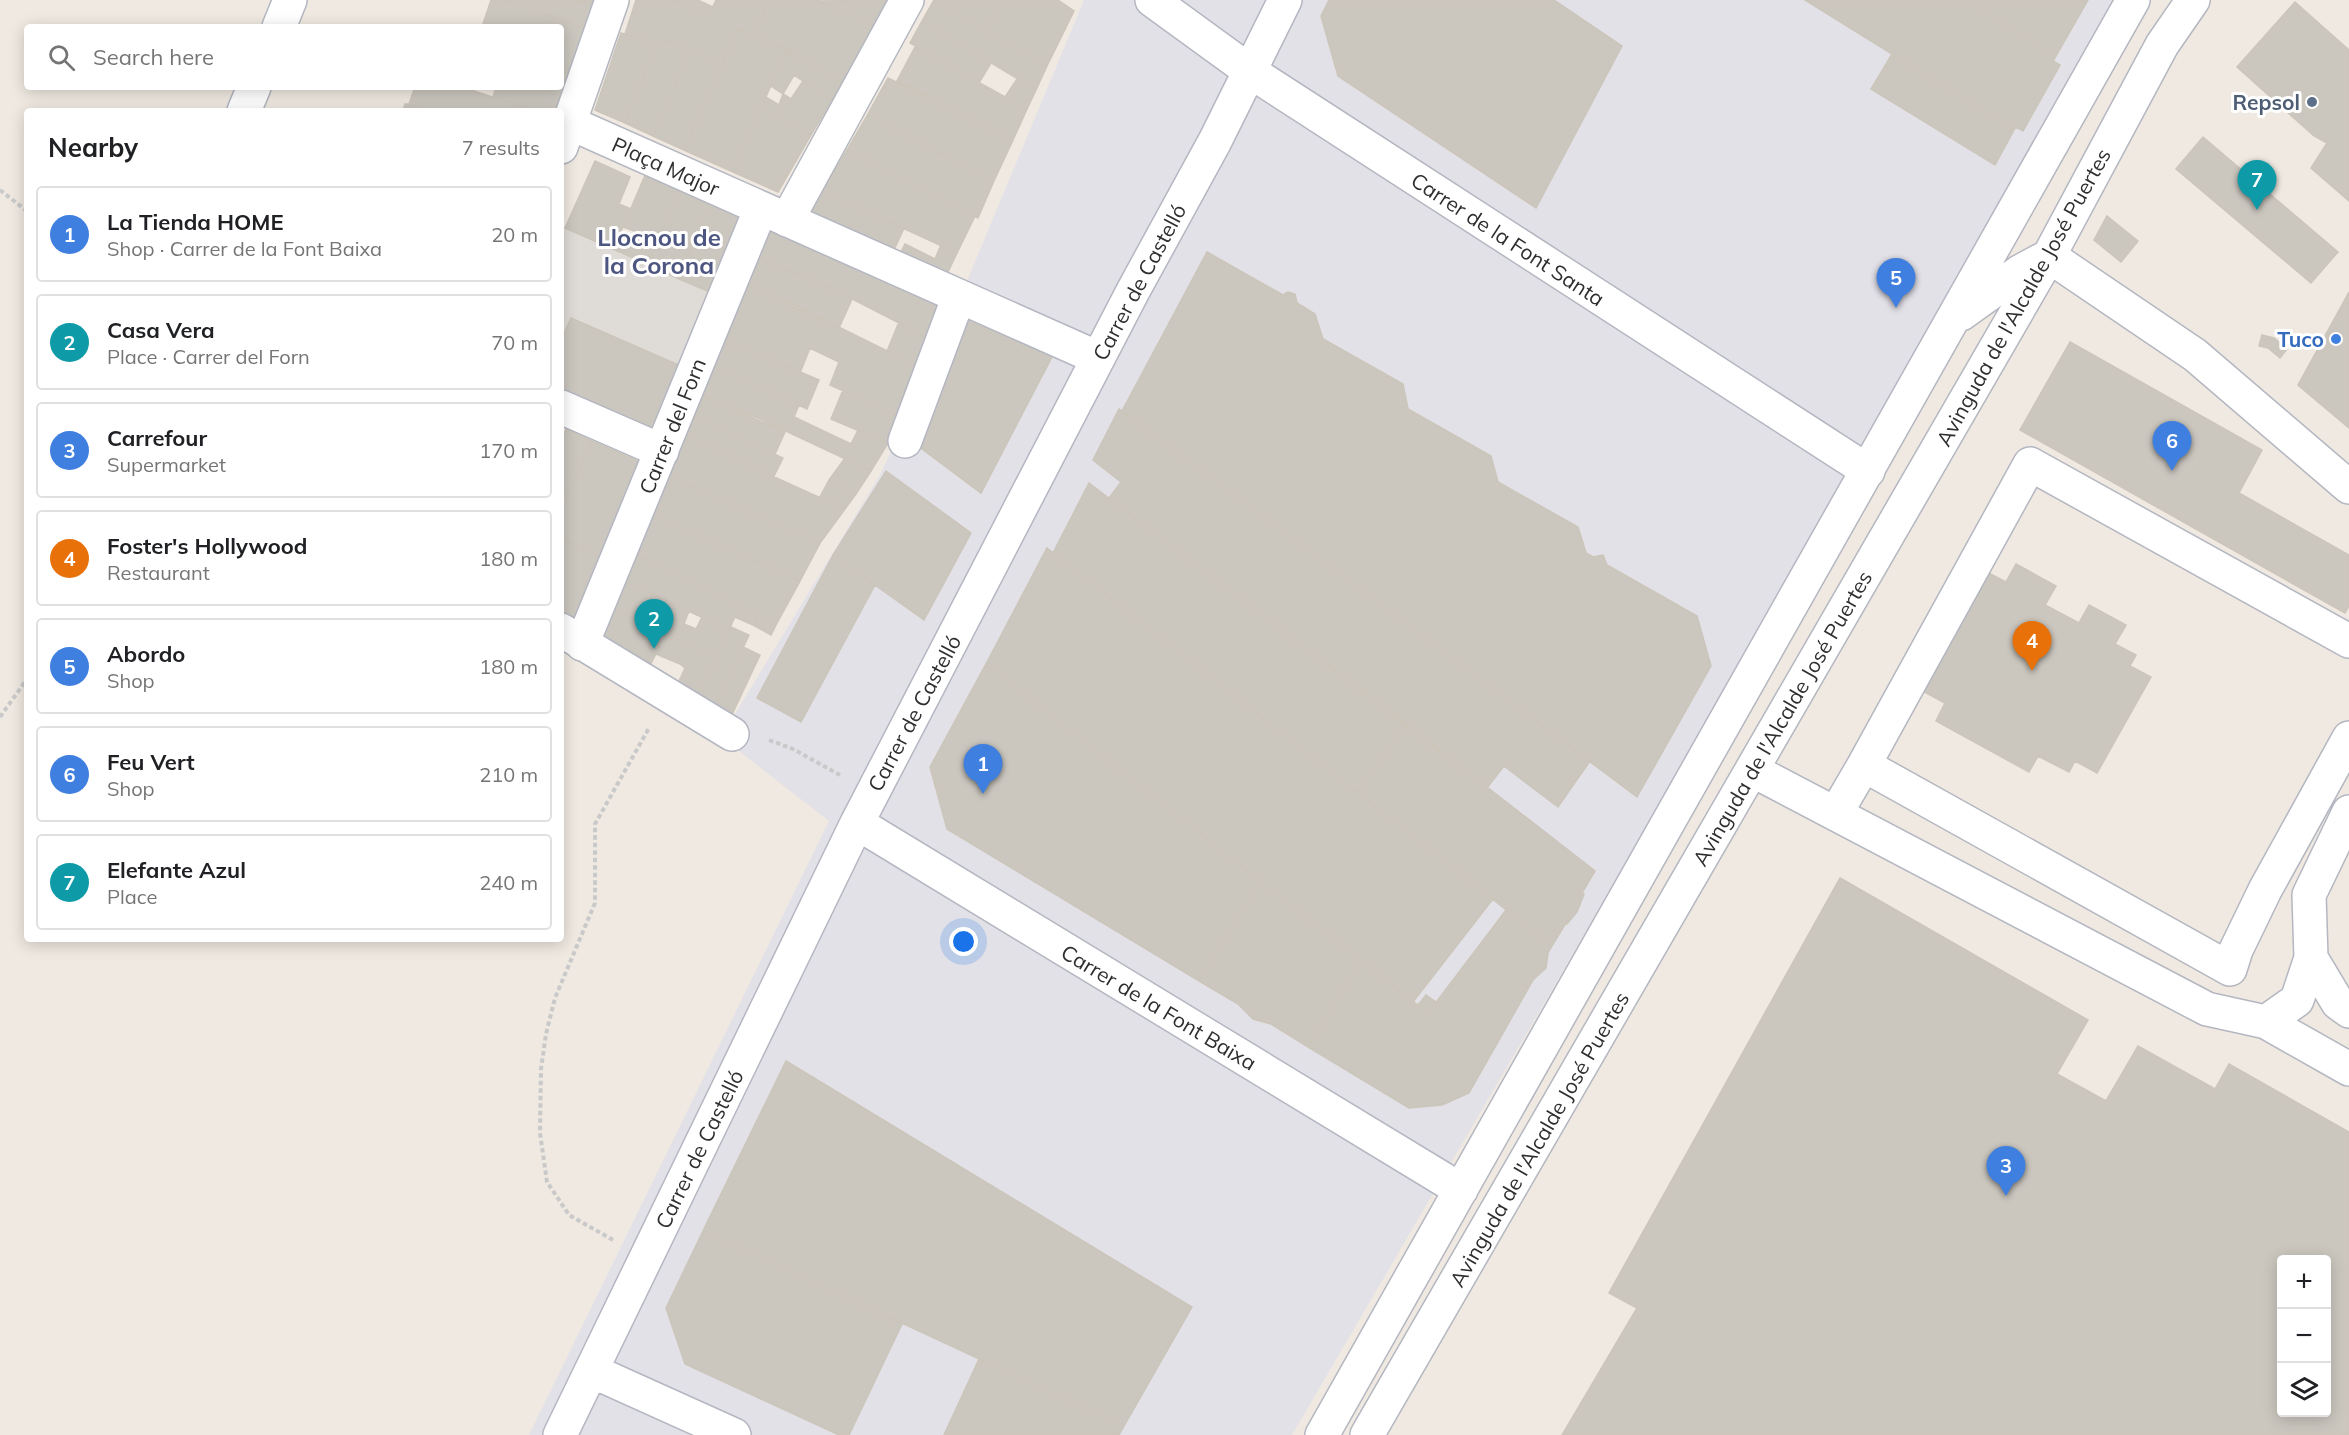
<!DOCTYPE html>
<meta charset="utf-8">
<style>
:root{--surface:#fff;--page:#f2f2f2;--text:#202124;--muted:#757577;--line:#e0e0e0;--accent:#d93025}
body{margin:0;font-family:Mulish,sans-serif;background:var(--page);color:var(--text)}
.controls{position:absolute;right:18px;bottom:18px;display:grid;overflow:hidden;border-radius:6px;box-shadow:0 3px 15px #0003}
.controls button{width:54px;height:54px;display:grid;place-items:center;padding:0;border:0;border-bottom:2px solid var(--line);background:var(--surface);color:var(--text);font:30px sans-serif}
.you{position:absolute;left:964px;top:942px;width:21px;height:21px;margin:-15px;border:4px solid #fff;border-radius:50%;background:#1a73e8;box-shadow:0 0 0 9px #1a73e833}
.badge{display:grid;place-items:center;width:39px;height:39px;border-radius:50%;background:var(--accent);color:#fff;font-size:20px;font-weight:700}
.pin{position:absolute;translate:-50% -50px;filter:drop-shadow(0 2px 3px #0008)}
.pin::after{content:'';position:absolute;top:32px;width:21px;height:18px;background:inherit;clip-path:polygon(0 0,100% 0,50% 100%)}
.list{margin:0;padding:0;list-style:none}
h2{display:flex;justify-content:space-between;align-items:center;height:78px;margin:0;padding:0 24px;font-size:26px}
h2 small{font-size:20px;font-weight:400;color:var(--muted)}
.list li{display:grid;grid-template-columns:39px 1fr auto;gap:18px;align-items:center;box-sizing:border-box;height:96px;margin:0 12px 12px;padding:0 12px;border:2px solid var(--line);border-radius:6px}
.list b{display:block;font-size:22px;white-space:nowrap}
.list p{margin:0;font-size:20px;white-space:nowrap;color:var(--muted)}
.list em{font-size:20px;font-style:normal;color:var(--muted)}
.icon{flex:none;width:33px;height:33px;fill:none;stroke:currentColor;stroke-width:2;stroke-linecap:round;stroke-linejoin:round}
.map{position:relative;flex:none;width:2349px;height:1435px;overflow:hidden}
.search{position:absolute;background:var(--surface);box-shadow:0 3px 15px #0003;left:24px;top:24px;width:540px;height:66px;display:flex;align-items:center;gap:15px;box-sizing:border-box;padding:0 21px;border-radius:6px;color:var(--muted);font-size:22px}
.panel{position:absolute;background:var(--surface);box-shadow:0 3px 15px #0003;left:24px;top:108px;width:540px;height:834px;border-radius:6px}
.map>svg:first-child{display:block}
.industrial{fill:#e3e1e8}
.plaza{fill:#dfdcd8}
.building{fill:#cbc7bf;stroke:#cbc5ba;stroke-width:1.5;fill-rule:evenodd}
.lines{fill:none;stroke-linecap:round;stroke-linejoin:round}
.minor-casing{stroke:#b4b7c1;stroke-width:36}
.path{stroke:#c9c9c9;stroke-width:4;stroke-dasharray:4.5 3;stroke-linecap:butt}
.minor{stroke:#fff;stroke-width:33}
.service-dot{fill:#5c6f8a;stroke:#fff;stroke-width:2}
.shop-dot{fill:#3f7fe0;stroke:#fff;stroke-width:2}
.labels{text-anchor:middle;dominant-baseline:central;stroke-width:6;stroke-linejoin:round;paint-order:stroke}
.service-label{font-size:21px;font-weight:bold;fill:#4e5e75;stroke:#fff;text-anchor:end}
.street-label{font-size:21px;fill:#2e2e2e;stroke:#fff}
.shop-label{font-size:21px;font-weight:bold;fill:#366cbe;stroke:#fff;text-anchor:end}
.quarter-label{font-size:24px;font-weight:bold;fill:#4d5680;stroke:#fff}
</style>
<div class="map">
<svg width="2349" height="1435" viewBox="0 0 2349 1435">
<rect width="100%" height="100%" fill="#efe9e1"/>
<path class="industrial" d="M1084,0H2130L1292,1435H529L829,821L721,737L880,475L930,370Z"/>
<path class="plaza" d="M561,225L712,293L683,367L571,318L561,340Z"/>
<path class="building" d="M491,0H504L588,29L573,69L561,65V27H482Z
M504,0H574L596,7L588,29Z
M574,0H599L596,7Z
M636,0H672L709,15L716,0H768L755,35L738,29L722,64L663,39L661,46L625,34Z
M672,0H698L713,7L709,15Z
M768,0H818L876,27L842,83L795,54L755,35Z
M887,0L891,2L876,27L820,1Z
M934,0L1047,66L1036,90L922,21Z
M934,0H996L1001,3L985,30Z
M996,0H1058L1074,11L1047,66L985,30L1001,3Z
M1329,0H1554L1622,46L1536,208L1338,76L1321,16Z
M1805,0H1966L2056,56L2053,61L2060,65L2023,131L2016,127L2014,130Z
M1966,0H2088L2056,56Z
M2295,2L2349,50V201L2311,168L2327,143L2314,136L2237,67Z
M922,21L991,63L979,83L910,43Z
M738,29L787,49L733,172L684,150Z
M621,33L656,44L625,123L595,110Z
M663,39L691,51L653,136L625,123L656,44L661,46Z
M915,47L1027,109L1013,140L897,81Z
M787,49L842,83L832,100L794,75L783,94L771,86Z
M691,51L722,64L684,150L653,136Z
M1892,54L2014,130L1995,165L1871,89Z
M561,65L573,69L558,111H535L493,97L496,87H561Z
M888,78L1013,140L993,183L868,114Z
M1017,79L1036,90L1027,109L1005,97Z
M803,81L832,100L811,135L761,107L766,97L779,105L783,94L791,99Z
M415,87H462L535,111H429L409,104Z
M405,104H409L429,111H403Z
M761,107L811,135L778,192L733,172Z
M868,114L993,183L978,218L847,150Z
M2203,137L2338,252L2311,283L2176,169Z
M847,150L975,216L957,253L822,191Z
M595,161L630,177L619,204L631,209L613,249L565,228Z
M646,173L680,189L647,264L613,249L618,237L636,244L640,233L623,227Z
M680,189L711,202L677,278L647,264Z
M822,191L904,228L894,250L809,213Z
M711,202L743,217L712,293L677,278Z
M2107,216L2138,241L2121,262L2094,240Z
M763,227L942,307L930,339L831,288L756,258Z
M905,244L935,259L941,245L957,253L947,274L900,254Z
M1207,252L1283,295L1288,292L1295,294L1297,303L1315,314L1323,339L1403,384L1408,409L1491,456L1498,482L1578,527L1586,553L1593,557L1603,555L1607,565L1697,616L1711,666L1637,797L1122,411Z
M756,258L803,276L852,299L839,328L745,284Z
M745,284L794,305L926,370L901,416L830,385L839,362L810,348L800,373L722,339Z
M2349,292V428L2298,385Z
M961,314L1053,355L981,493L914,443Z
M571,318L683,367L655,432L561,391V340Z
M899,322L930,339L919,366L887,351Z
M2262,335L2274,338L2287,349L2280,358L2268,348L2259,346Z
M722,339L819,380L807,409L711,365Z
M2070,342L2262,450L2239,493L2349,555V606L2345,613L2020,430Z
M711,365L799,405L794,417L851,444L858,430L888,443L871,471L758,418L699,394Z
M843,390L901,416L888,443L831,419Z
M699,394L785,432L775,454L690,415Z
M1119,409L1590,761L1558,807L1504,766L1487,788L1109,498L1121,482L1093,460Z
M690,415L783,458L774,476L683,433Z
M566,429L592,441L565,501L561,499V439Z
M683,433L757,469L845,509L820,543L665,475Z
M592,441L642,463L602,557L561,538V511Z
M845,458L871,471L856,494L829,480Z
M886,471L971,533L924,620L833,555Z
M665,475L820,543L800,581L650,514Z
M829,480L856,494L845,509L820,497Z
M1089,483L1406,724L1357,792L1053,553Z
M650,514L800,581L777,623L633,553Z
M561,538L602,557L572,625L561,618Z
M1047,548L1493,899L1413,1002L986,664Z
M633,553L740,605L729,630L622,580Z
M833,555L875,585L801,722L757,698Z
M2016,564L2056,586L2045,605L2079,623L2089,605L2126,625L2115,644L2136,655L2130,666L2151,677L2097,773L2075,761L2069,772L2038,756L2029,772L1936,721L1945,703L1915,687L1981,569L2006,582Z
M622,580L689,611L684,624L696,629L702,617L729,630L716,657L611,607Z
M740,605L758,614L753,625L735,617Z
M611,607L716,657L695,701L675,690L685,668L680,664L656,654L647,671L597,642Z
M758,614L777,623L771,635L753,625Z
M731,627L749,635L713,711L695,701Z
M743,647L760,655L729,721L713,711Z
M986,664L1260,881L1199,981L947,829L930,767Z
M1406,724L1595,871L1582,893L1584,894L1577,912L1567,924L1566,923L1552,946L1357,792Z
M1840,878L2088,1020L2057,1074L2106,1101L2138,1046L2215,1089L2229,1064L2349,1132V1435H1562L1637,1308L1609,1293ZM2282,1260H2326V1412H2282Z
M1260,881L1361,960L1308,1047L1271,1024L1253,1019L1238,1004L1199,981Z
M1506,910L1552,946L1548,953L1546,968L1533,980L1469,1093L1442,1105L1409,1108L1308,1047L1361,960L1428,1013Z
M1426,995L1436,1002L1428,1013L1418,1005Z
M786,1061L1192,1307L1124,1426L703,1231Z
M703,1231L902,1324L849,1435H839L685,1364L666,1308Z
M979,1359L1042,1388L1124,1426L1119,1435H944Z"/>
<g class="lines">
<defs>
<path id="minor" d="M1152,0L1251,72L1868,471
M279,27L290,0
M244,111L254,87
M570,123L1098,358
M561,147L612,0
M787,220L907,0
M1961,314L2021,271L2049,256L2195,355L2349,487
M561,407L662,451
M905,441L959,296
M561,630L732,734
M2349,641L2030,464L1864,765L2230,969L2236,950L2265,890L2349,738
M582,644L761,208
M1752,770L2207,1009L2266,1022L2349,1069
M2349,812L2309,895L2311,958L2338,1003L2349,1011
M1836,813L1864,765
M857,823L1461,1190
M2266,1022L2297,1000L2311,958
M592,1371L734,1435
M560,1435L857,823L1133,291L1215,141L1285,0
M1322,1435L2133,0
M1367,1435L2049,256L2162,45L2193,0"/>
</defs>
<use href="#minor" class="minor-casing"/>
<path class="path" d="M0,190L27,211
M0,717L27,679
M769,740L793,749L840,775
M613,1240L569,1215L547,1182L540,1133L541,1069L546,1034L555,998L595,903V824L649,728"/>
<use href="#minor" class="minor"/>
</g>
<circle class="service-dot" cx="2312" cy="102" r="6"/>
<circle class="shop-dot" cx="2336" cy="339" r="6"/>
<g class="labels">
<g class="service-label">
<text x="2300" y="102">Repsol</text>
</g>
<g class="street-label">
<text transform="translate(666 166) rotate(24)">Plaça Major</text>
<text transform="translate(1508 239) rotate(33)">Carrer de la Font Santa</text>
<text transform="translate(1139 282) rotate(-62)">Carrer de Castelló</text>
<text transform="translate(2023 297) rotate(-61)">Avinguda de l'Alcalde José Puertes</text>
<text transform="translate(672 426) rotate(-68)">Carrer del Forn</text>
<text transform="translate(914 713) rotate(-62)">Carrer de Castelló</text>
<text transform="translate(1782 718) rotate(-60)">Avinguda de l'Alcalde José Puertes</text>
<text transform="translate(1159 1007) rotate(31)">Carrer de la Font Baixa</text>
<text transform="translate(1539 1139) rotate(-60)">Avinguda de l'Alcalde José Puertes</text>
<text transform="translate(699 1149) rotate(-64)">Carrer de Castelló</text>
</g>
<g class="shop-label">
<text x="2324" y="339">Tuco</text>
</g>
<g class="quarter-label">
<text x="659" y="237">Llocnou de<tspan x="659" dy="28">la Corona</tspan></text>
</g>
</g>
</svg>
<div class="controls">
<button>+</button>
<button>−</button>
<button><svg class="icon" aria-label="layers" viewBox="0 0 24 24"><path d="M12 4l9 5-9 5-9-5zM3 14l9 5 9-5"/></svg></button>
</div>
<div class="you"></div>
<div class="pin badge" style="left:983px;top:794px;background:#3f7fe0">1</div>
<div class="pin badge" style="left:654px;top:649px;background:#0f9aa8">2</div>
<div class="pin badge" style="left:2006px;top:1196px;background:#3f7fe0">3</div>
<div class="pin badge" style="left:2032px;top:671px;background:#e8710a">4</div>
<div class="pin badge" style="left:1896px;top:308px;background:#3f7fe0">5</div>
<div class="pin badge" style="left:2172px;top:471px;background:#3f7fe0">6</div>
<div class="pin badge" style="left:2257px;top:210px;background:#0f9aa8">7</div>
<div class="search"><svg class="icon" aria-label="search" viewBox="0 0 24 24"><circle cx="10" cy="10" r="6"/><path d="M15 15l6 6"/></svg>Search here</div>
<section class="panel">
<h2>Nearby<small>7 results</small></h2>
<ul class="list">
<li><span class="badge" style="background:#3f7fe0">1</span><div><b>La Tienda HOME</b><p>Shop · Carrer de la Font Baixa</p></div><em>20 m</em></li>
<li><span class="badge" style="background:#0f9aa8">2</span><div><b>Casa Vera</b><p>Place · Carrer del Forn</p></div><em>70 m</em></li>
<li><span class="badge" style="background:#3f7fe0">3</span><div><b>Carrefour</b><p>Supermarket</p></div><em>170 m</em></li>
<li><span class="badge" style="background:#e8710a">4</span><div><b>Foster's Hollywood</b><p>Restaurant</p></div><em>180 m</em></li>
<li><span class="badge" style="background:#3f7fe0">5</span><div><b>Abordo</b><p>Shop</p></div><em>180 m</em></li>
<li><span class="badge" style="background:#3f7fe0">6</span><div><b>Feu Vert</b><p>Shop</p></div><em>210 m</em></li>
<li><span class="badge" style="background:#0f9aa8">7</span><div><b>Elefante Azul</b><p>Place</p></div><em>240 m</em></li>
</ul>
</section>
</div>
